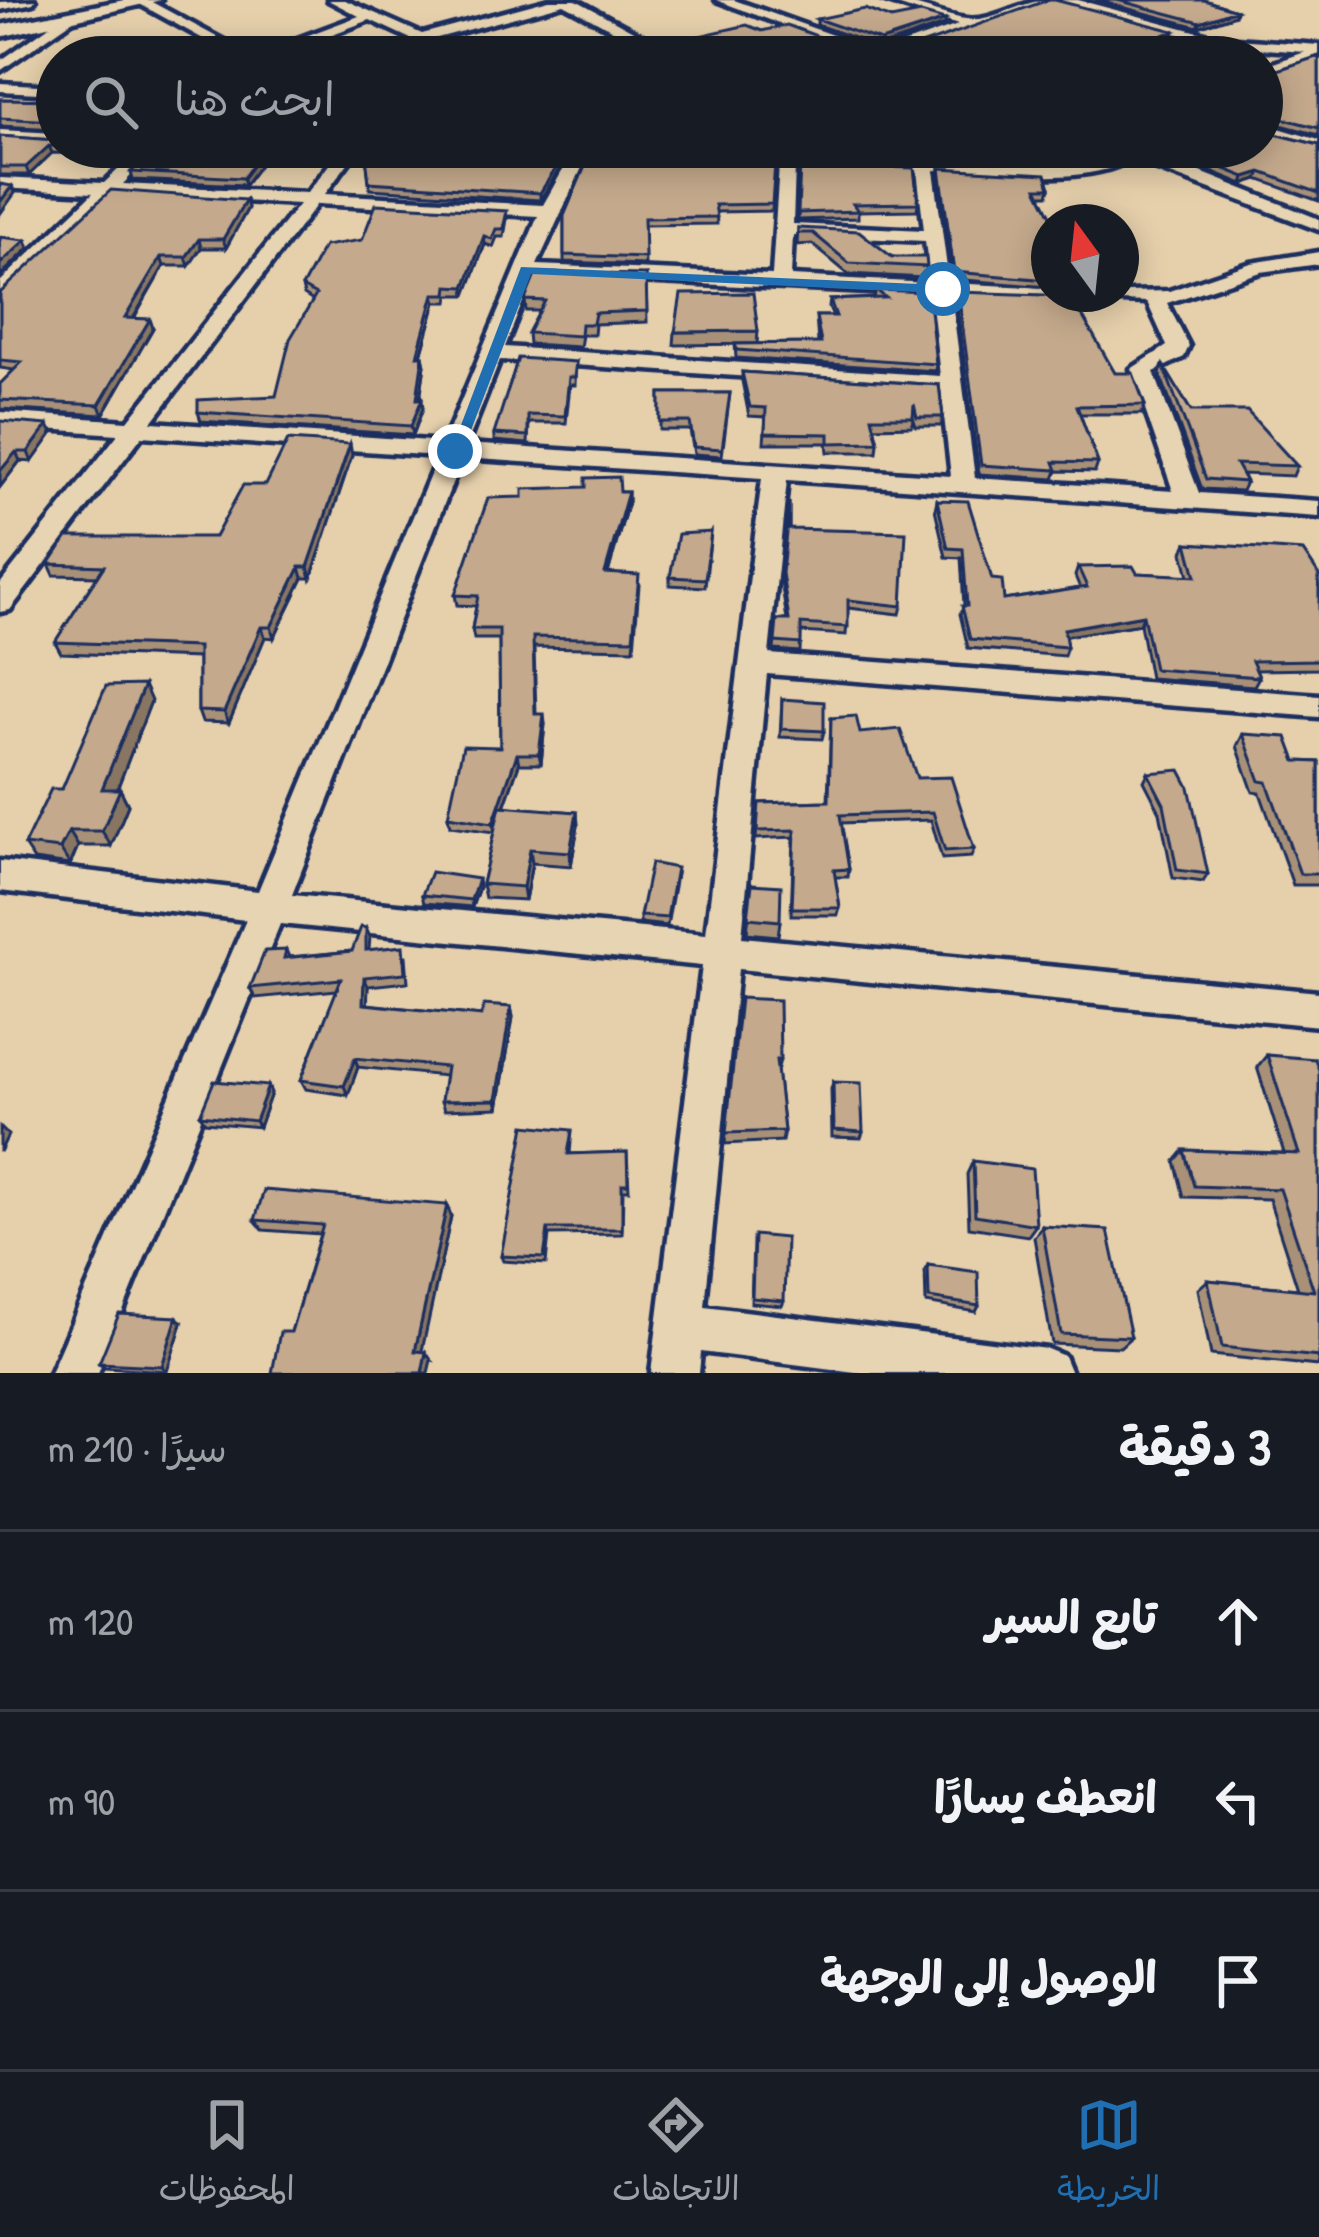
<!DOCTYPE html>
<html lang="ar">
<meta charset="utf-8">
<style>
:root{--surface:#171b24;--page:#242831;--text:#f1f3f6;--muted:#9ea1a6;--line:#363941;--accent:#1f6fb2}
body{margin:0;font-family:"Patrick Hand","Playpen Sans Arabic",sans-serif;background:var(--page);color:var(--text);direction:rtl}
.compass{position:absolute;left:1031px;top:204px;width:108px;height:108px;border-radius:50%;background:var(--surface);box-shadow:0 6px 30px #0003;rotate:345deg}
.stop{position:absolute;width:36px;height:36px;margin:-27px;border:9px solid #1f6fb2;border-radius:50%;background:#fff}
.stop.end{background:#1f6fb2;border-color:#fff;box-shadow:0 3px 12px #0008}
.list{margin:0;padding:0;list-style:none}
h2{display:flex;justify-content:space-between;align-items:center;height:156px;margin:0;padding:0 48px;font-size:51px}
h2 small{font-size:39px;font-weight:400;color:var(--muted)}
.list li{display:grid;grid-template-columns:78px 1fr auto;gap:36px;align-items:center;box-sizing:border-box;height:180px;padding:0 48px;border-top:3px solid var(--line)}
.list b{display:block;font-size:45px;white-space:nowrap}
.list em{font-size:39px;font-style:normal;color:var(--muted)}
.icon{flex:none;width:66px;height:66px;fill:none;stroke:currentColor;stroke-width:2;stroke-linecap:round;stroke-linejoin:round}
.map{position:relative;flex:none;width:1319px;height:1373px;overflow:hidden;direction:ltr}
.search{position:absolute;background:var(--surface);box-shadow:0 6px 30px #0003;left:36px;right:36px;top:36px;height:132px;display:flex;align-items:center;gap:30px;box-sizing:border-box;padding:0 42px;border-radius:66px;color:var(--muted);font-size:45px}
.sheet{height:696px;background:var(--surface)}
nav{display:flex;justify-content:space-around;align-items:center;box-sizing:border-box;height:168px;border-top:3px solid var(--line);background:var(--surface);font-size:33px;color:var(--muted)}
nav a{display:grid;justify-items:center;gap:6px}
nav .on{color:var(--accent)}
.map>svg:first-child{display:block}
.lines{fill:none;stroke-linecap:round;stroke-linejoin:round}
.street-casing{stroke:#1b2f5e;stroke-width:9}
.secondary-casing{stroke:#1b2f5e;stroke-width:9}
.street{fill:#e7d4b2;fill-rule:evenodd}
.secondary{fill:#e7d4b2;fill-rule:evenodd}
.wall{fill:#a99178;stroke:#1b2f5e;stroke-width:3}
.shaded-wall{fill:#897662;stroke:#1b2f5e;stroke-width:3}
.building{fill:#c4a98c;stroke:#1b2f5e;stroke-width:3}
.route{fill:#1f6fb2}
</style>
<div class="map">
<svg width="1319" height="1373" viewBox="0 0 1319 1373">
<rect width="100%" height="100%" fill="#e6d0ac"/>
<filter id="ink" filterUnits="userSpaceOnUse"><feTurbulence type="fractalNoise" baseFrequency=".00833" numOctaves="2"/><feDisplacementMap in="SourceGraphic" scale="24" xChannelSelector="R" yChannelSelector="G"/><feConvolveMatrix kernelMatrix="1 2 1 2 8 2 1 2 1" color-interpolation-filters="sRGB"/></filter>
<g filter="url(#ink)">
<g class="lines">
<defs>
<path id="street" d="M35,0L33,3L0,10V2Z
M148,0L252,56L359,16L328,0H345L422,34L549,0H576L681,57H663L564,4L426,41L417,57H403L413,40L370,20L271,57H236L136,2Z
M716,0H734L880,52L958,25L882,0C912,0 937,15 966,19C992,23 1022,0 1049,0L892,57H869Z
M1057,0H1078L1221,38L1319,45V55L1262,76V67L1305,52L1221,46Z
M68,13L79,16L0,71V61Z
M0,83L57,86V94L0,91Z
M1262,123L1319,140V150L1262,133Z
M0,130L57,133V143L0,140Z
M142,147H159L123,184L307,193L338,153L289,152L281,147H360L325,194L543,205L576,147L779,155L780,147H796V156L1084,165L1116,154L1105,147H1138L1319,219V230L1131,159C1084,188 989,172 934,170L949,283L1049,288V294L1169,291L1251,263L1319,252V264L1261,272L1167,303L1189,346L1184,357L1154,372L1199,493L1319,501V517L787,480L769,654L1319,695V717L767,674L742,937L1319,992V1026L738,969L705,1306L1047,1349L1064,1356L1071,1373H863L701,1352L699,1373H651L702,966L280,924L98,1373H50L246,920L0,891V861L258,891L438,456L142,436L10,610L0,612V584L118,434L0,426V412L128,421L299,204L112,194L0,299V282L93,193L0,188V178L104,183ZM586,159L779,165L772,275L537,265ZM795,166L917,170L924,230L793,224ZM317,204L538,216L444,442L152,422ZM793,235L925,241L930,283L791,276ZM533,276L931,295L940,376L505,347ZM951,295L1147,302L1167,346L1131,369L1173,491L975,478ZM500,360L941,390L951,476L467,444ZM462,458L762,478L706,934L292,895Z"/>
<path id="secondary" d="M124,0H161L0,37V25Z"/>
</defs>
<use href="#street" class="street-casing"/>
<use href="#secondary" class="secondary-casing"/>
<use href="#street" class="street"/>
<use href="#secondary" class="secondary"/>
</g>
<path class="wall" d="M1095,0H1204L1236,10L1235,15L1198,27Z
M817,19H891L944,25L880,47L817,25Z
M1319,56V135L1262,120L1263,131L1319,145V201L1258,179L1243,184L1150,147H1262V71L1266,74Z
M0,99L57,100V129L0,126Z
M57,131V147H136L128,154L52,153L29,175H0V136L54,140Z
M273,147L245,185L133,180L131,172Z
M365,147H573L540,200L370,189Z
M690,147H777L775,150Z
M798,147H1039L1040,152L1039,159L800,152Z
M775,163L772,211L716,212L717,224L644,225L645,265L564,262V216Z
M800,164L918,203L917,210L858,211V218L798,220Z
M940,168L1050,188L1048,195H1041L1049,222V287L953,279L939,175Z
M246,200L248,208L226,248H201L189,266H164L134,319L153,328L103,415L0,409V384L14,370L0,368V293Z
M507,219L504,237H497L493,247L485,244L466,295H449L448,302H436L421,356H423L425,365L420,399L423,408L413,435L201,421L198,412L276,396L313,301L304,295L302,287Z
M798,228L927,267L925,278L848,274L812,244L797,245Z
M646,275L647,322L595,324L594,335H582L580,347L529,344L528,333L540,311H526L525,300Z
M876,290L928,292L936,364L935,371L736,358L735,344L818,343L816,316H833L829,307L830,300L876,298L874,297Z
M958,292L1115,373L1145,405L1142,414H1080L1098,463L1095,472L1057,471L1054,479L979,474L956,300Z
M758,331L757,344L674,345L675,332Z
M576,362L575,385H570L566,423H529L528,444L494,441V434Z
M1163,365L1191,411L1297,466L1293,476L1242,474L1246,482L1242,491L1202,489L1160,374Z
M742,372L939,385L943,417L941,426H916L913,417L912,426L874,427L878,442L877,452H828L827,443H764L766,417L749,416L742,381Z
M660,393H730L722,456L694,454L690,430H660Z
M0,421L52,434L32,462L20,461L0,487Z
M352,455L311,578H303L274,638L265,637L229,723L202,722L198,711V658L61,653L55,642L97,576L54,575L49,564L215,537L266,485Z
M620,492H628V502L608,573L639,585L634,649L534,647L536,714L545,724L541,764H519L504,807L577,812L578,826L571,866L532,863L525,900L485,898L482,884L494,832L450,826L448,816L500,747L499,639H474L472,629L476,606L457,605L455,595Z
M937,500L992,579L1004,600L1080,588L1075,576L1078,567L1137,573L1189,576L1183,552L1187,543L1319,575V669L1256,670L1259,677L1254,686L1150,678L1140,624L1065,636L1067,647L1064,656L968,648L960,614L964,606L961,558L946,557L935,509Z
M789,502V529L902,606L900,614L848,608L846,635L801,632L800,652L774,650L777,620H787L781,581Z
M711,532L705,587L670,585V577Z
M782,699L824,731L822,739L780,737Z
M151,701L117,789H120L128,805L111,846H78L70,865L34,860L24,845L62,789Z
M831,718L860,733L917,778L974,849L971,857L942,859L931,820L841,823L849,869L848,877H835L840,908L838,915H791L794,837L756,839L759,803L828,801Z
M1243,734L1296,761L1319,762V885H1293L1260,793L1253,792L1237,746Z
M1148,773L1208,874L1203,882L1173,878L1160,812L1144,781Z
M676,875L667,926L640,923V916Z
M752,884L780,921L778,936L747,933Z
M479,887L472,907L424,903L422,895Z
M366,928L370,937L369,950L406,956L408,982L368,986L367,1004L481,1016L511,1007L513,1017L498,1108L444,1110L441,1101L445,1076L358,1067L348,1095L306,1089L301,1080L337,990L255,998L250,988L286,950L289,957L352,951Z
M740,998L780,1060L777,1071L784,1131L782,1141L725,1144Z
M1267,1055L1319,1070L1318,1366L1211,1355L1198,1289L1208,1280L1298,1289L1269,1199L1184,1197L1175,1161L1184,1150L1284,1153L1257,1067Z
M833,1082L863,1132L861,1138L832,1137L831,1089Z
M268,1086L271,1093L259,1127L205,1122L200,1115Z
M572,1130L570,1154L627,1152L629,1190H623L622,1234L549,1235L546,1264L503,1261L501,1256Z
M973,1161L1036,1225L1028,1236L969,1227L967,1174Z
M447,1205L451,1216L421,1351L431,1360L291,1332L320,1234L263,1230L255,1220Z
M1042,1226L1131,1337L1120,1347L1052,1344L1034,1237Z
M753,1241L784,1301L782,1306L751,1303Z
M928,1265L979,1306L976,1312L926,1303L925,1270Z
M182,1323L167,1371L105,1367L99,1363Z"/>
<path class="shaded-wall" d="M1236,10L1235,15L1198,27L1200,22Z
M945,20L944,25L880,47L881,41Z
M1174,31L1172,37L1121,57L1116,53Z
M49,146L52,153L29,175L26,167Z
M266,147H273L245,185L243,178Z
M569,147H573L540,200V193Z
M1261,172L1258,179L1243,184L1245,177Z
M12,186L15,193L0,214V202Z
M246,200L248,208L226,248L223,239Z
M484,236L485,244L466,295L465,287Z
M199,239L201,248L189,266L186,257Z
M26,240L29,248L0,276V264Z
M161,257L164,266L128,327L125,318Z
M434,294L436,302L418,365L417,356Z
M150,319L153,328L103,415L99,405Z
M423,356L425,365L419,406L422,399L423,408L413,435L411,426Z
M48,425L52,434L32,462L28,452Z
M350,444L352,455L311,578L308,567Z
M16,452L20,461L0,487V471Z
M628,492V502L605,584V573Z
M300,567L303,578L274,638L271,627Z
M1143,615L1140,624L1061,637L1064,629Z
M261,627L265,637L229,723L224,712Z
M144,685L151,701L111,805L102,789Z
M544,714L545,724L541,764L539,754Z
M517,754L519,764L495,832L493,823Z
M120,789L128,805L111,846L102,831Z
M577,812L578,826L571,866L570,852Z
M69,831L78,846L70,865L60,849Z
M530,849L532,863L525,900L523,887Z
M478,879L479,887L472,907L471,900Z
M364,977L368,986L367,1013L363,1004Z
M511,1007L513,1017L498,1108L496,1100Z
M355,1058L358,1067L348,1095L344,1086Z
M268,1086L271,1093L259,1127L255,1121Z
M0,1127L8,1135L0,1152Z
M447,1205L451,1216L420,1360L415,1351Z
M177,1317L182,1323L167,1371L162,1366Z
M426,1352L431,1360L428,1373H422Z"/>
<path class="building" d="M1048,0H1055L1174,31L1116,53L1129,57H432L437,50L590,36L609,37L626,55L652,50L681,55L686,50L680,45L704,41L699,36L747,25L762,31L787,25L868,55H893Z
M1117,0H1204L1236,10L1200,22Z
M865,9L891,19L921,13L945,20L881,41L817,19Z
M1319,56V128L1262,113V71L1266,74Z
M0,99L57,100V124L55,121L0,118Z
M1262,117L1263,131L1319,145V193L1261,172L1245,177L1169,147H1262Z
M57,131V146H49L26,167H0V136L54,140Z
M156,147H266L243,178L131,172Z
M365,147H569L540,193L369,182Z
M874,147H1039L1040,152Z
M589,157L775,163L772,204L715,205L717,217L644,218L645,258L564,255V216Z
M800,164L914,168L918,203L853,204L858,211L798,213Z
M940,168L1046,174L1050,188H1037L1054,222H1049V280L954,272Z
M0,184L12,186L0,202Z
M111,190L246,200L223,239H199L186,257H161L125,318L150,319L99,405L0,400V384L22,362L0,360V293Z
M376,204L507,211L503,229H496L492,239L484,236L465,287L448,286L447,294H434L417,356H423L417,399H422L411,426L198,412V400L276,396L290,339L316,295L302,287L324,246L362,240Z
M798,228L859,231L892,257H926L927,267L849,263L813,233H798Z
M0,237L26,240L0,264Z
M536,273L646,275L647,311L595,313L593,324H581L580,336L528,333L545,301L525,300Z
M876,290L928,292L936,364L737,350L735,344L821,343L816,316H836L830,300L886,298Z
M958,292L1071,296L1115,373H1133L1145,405L1077,406L1098,463L1054,462L1057,470L981,465Z
M753,293L758,331L675,332L681,294Z
M518,358L576,362L574,377H569L565,416L528,415V436L494,434Z
M1163,365L1191,411H1247L1297,466L1236,464L1246,482L1206,479Z
M742,372L939,385L943,417H917L914,404L913,417H872L878,442L829,443V434L765,433L766,408L750,407Z
M660,393H730L722,449L694,447L690,422H660Z
M0,421L48,425L28,452H16L0,471Z
M288,440L350,444L308,567H300L271,627H261L224,712L198,711V647L55,642L104,566L49,564L67,537H215L243,485H266Z
M619,477L620,492H628L605,573L639,575L633,639L533,637L535,714H544L539,754H517L493,823L448,816L463,746L500,747L499,629H472L478,596L455,595L488,498L523,497V489L586,487V478Z
M937,500L968,501L992,579L1002,580L1004,600L1087,587L1078,567L1133,566L1137,573L1196,576L1187,543L1303,551L1319,575V660L1252,661L1259,677L1154,669L1143,615L1064,629L1067,647L970,639L962,606H967L963,549L948,548Z
M789,502V529L906,532L902,606L848,600V627L801,624V644L775,642L777,620H789L782,573Z
M711,532L705,579L670,577L678,534Z
M144,685L102,789H120L102,831H69L60,849L24,845L51,789H62L106,686Z
M782,699L824,702V731L781,729Z
M856,716L860,733L900,729L917,778L951,777L974,849L945,851L933,812L840,815L849,869L834,870L840,908H792L795,830L757,831L759,803L829,801L831,718Z
M1243,734L1287,737L1296,761L1319,762V874H1300L1267,782L1260,781Z
M1180,770L1189,787L1208,874L1177,870L1164,804L1148,773Z
M500,806L577,812L570,852L530,849L523,887L482,884Z
M651,863L676,868L667,918L640,916Z
M431,872L478,879L471,900L422,895Z
M752,884L781,886L780,921L748,918Z
M361,927L366,928V950L403,946L405,973L364,977L363,1004L481,1016L484,1005L511,1007L496,1100L441,1101L446,1067L355,1058L344,1086L301,1080L341,979L250,988L265,951L286,950L284,958L352,951Z
M740,998L779,1000L780,1060H776L784,1131L726,1133Z
M1267,1055L1315,1059L1319,1070V1357L1222,1347L1208,1280L1314,1291L1280,1189L1194,1186L1184,1150L1299,1154Z
M214,1081L268,1086L255,1121L200,1115Z
M833,1082L861,1083L863,1132L834,1130Z
M525,1125L572,1130L568,1154L627,1152L628,1184H622V1229H548L544,1258L501,1256Z
M973,1161L1032,1169L1036,1225L975,1215Z
M264,1190L447,1205L415,1351L426,1352L422,1373H272L280,1332H291L323,1225L255,1220Z
M1042,1226L1108,1230L1131,1337L1061,1334Z
M754,1235L786,1238L784,1301L752,1298Z
M928,1265L978,1272L979,1306L929,1298Z
M119,1314L177,1317L162,1366L99,1363Z"/>
</g>
<path class="route" d="M521,267L943,285L950,289L943,293L531,274L463,451L450,454Z"/>
</svg>
<svg class="compass" viewBox="-18 -18 36 36"><path d="M0-13l5 13h-10z" fill="#e53935"/><path d="M0 13l5-13h-10z" fill="#9ea1a6"/></svg>
<div class="stop" style="left:943px;top:289px"></div>
<div class="stop end" style="left:455px;top:451px"></div>
<div class="search"><svg class="icon" aria-label="search" viewBox="0 0 24 24"><circle cx="10" cy="10" r="6"/><path d="M15 15l6 6"/></svg>ابحث هنا</div>
</div>
<section class="sheet">
<h2>3 دقيقة<small>سيرًا · 210 m</small></h2>
<ul class="list">
<li><svg class="icon" aria-label="ahead" viewBox="0 0 24 24"><path d="M12 20V5M6 11l6-6 6 6"/></svg><div><b>تابع السير</b></div><em>120 m</em></li>
<li><svg class="icon" aria-label="left" viewBox="0 0 24 24"><path d="M17 20v-9H6M10 6l-5 5 5 5"/></svg><div><b>انعطف يسارًا</b></div><em>90 m</em></li>
<li><svg class="icon" aria-label="arrive" viewBox="0 0 24 24"><path d="M6 21V4h12l-3 4 3 4H6"/></svg><div><b>الوصول إلى الوجهة</b></div></li>
</ul>
</section>
<nav>
<a class="on"><svg class="icon" aria-label="map" viewBox="0 0 24 24"><path d="M3 6l6-2 6 2 6-2v14l-6 2-6-2-6 2zM9 4v14M15 6v14"/></svg>الخريطة</a>
<a><svg class="icon" aria-label="directions" viewBox="0 0 24 24"><path d="M12 3l9 9-9 9-9-9zM9 14v-3h6M13 9l2 2-2 2"/></svg>الاتجاهات</a>
<a><svg class="icon" aria-label="saved" viewBox="0 0 24 24"><path d="M7 4h10v16l-5-4-5 4z"/></svg>المحفوظات</a>
</nav>
